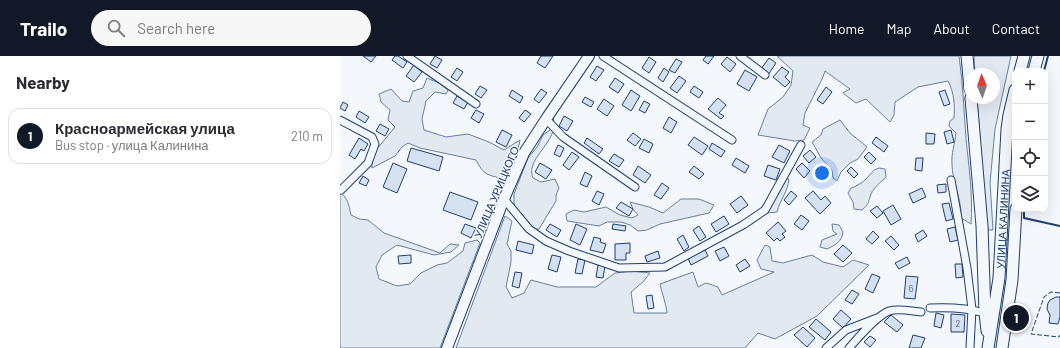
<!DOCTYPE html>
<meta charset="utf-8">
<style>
:root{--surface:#fff;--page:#f7f7f7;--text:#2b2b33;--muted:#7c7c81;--line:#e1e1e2;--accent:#111827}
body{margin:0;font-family:Barlow,sans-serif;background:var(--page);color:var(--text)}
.controls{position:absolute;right:12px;top:12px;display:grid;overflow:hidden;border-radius:8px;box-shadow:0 4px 16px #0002}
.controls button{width:36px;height:36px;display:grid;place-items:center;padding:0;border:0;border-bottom:1px solid var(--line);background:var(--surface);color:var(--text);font:20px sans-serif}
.compass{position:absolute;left:624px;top:12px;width:36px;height:36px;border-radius:50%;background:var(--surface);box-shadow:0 4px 16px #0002;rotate:358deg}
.you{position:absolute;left:482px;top:117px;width:14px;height:14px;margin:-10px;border:3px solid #fff;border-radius:50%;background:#1a73e8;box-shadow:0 0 0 6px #1a73e833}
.badge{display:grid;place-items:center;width:26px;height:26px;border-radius:50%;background:var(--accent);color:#fff;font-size:13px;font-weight:700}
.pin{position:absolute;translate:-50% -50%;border:2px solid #fff;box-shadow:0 1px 4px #0006}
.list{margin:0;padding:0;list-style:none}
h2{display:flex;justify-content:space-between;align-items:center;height:52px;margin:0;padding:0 16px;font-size:17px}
h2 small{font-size:13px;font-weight:400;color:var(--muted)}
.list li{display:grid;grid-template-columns:26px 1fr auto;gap:12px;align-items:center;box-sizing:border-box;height:56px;margin:0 8px 8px;padding:0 8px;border:1px solid var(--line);border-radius:12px}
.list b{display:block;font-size:15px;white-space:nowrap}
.list p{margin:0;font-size:13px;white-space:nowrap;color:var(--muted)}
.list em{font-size:13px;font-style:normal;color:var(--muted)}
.icon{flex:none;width:22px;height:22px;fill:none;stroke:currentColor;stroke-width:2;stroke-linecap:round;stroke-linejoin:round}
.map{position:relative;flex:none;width:720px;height:292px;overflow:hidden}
header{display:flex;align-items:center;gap:24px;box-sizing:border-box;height:56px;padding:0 20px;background:var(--accent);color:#fff}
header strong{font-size:19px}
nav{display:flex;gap:22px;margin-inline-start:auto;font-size:14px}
.search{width:280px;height:36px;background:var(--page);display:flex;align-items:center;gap:10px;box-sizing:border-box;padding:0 14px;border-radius:22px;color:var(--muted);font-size:15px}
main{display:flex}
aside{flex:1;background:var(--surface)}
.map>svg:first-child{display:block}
.green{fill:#e3e9f0;stroke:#687fa3}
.building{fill:#d5e0f0;stroke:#1d3f73}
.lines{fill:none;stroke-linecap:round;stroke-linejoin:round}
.minor-casing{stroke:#1d3f73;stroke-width:9}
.secondary-casing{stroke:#1d3f73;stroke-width:12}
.primary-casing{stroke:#1d3f73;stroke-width:13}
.minor{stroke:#f4f7fb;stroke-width:7}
.secondary{stroke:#f4f7fb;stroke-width:10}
.primary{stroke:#f4f7fb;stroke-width:11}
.fence{stroke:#1d3f73;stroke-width:1;stroke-dasharray:5 2;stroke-linecap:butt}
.wall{stroke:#1d3f73;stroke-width:2}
.labels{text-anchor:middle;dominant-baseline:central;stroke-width:3;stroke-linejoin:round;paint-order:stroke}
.number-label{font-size:9px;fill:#4b6792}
.street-label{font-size:11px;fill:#1d3f73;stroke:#f4f7fb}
</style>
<header>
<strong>Trailo</strong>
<div class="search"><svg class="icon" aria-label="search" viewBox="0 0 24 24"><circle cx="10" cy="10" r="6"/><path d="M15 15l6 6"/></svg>Search here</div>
<nav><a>Home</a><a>Map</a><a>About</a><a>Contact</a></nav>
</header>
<main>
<aside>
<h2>Nearby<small></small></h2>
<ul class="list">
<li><span class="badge">1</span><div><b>Красноармейская улица</b><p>Bus stop · улица Калинина</p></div><em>210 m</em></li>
</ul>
</aside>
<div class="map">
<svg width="720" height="292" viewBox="0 0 720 292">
<rect width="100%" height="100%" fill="#f4f7fb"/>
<path class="green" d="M437,0H619C623,28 624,55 626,83C629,111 633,140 631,168L621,162C622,143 612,126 612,108C611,98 615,87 616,77L609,70L610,65L614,62C615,49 614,36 608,25L578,31L555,46L554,59L550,66L526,43L516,47L503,37L510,33L485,15L483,21L465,57L463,69L470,72L464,84L455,85L418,79L428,53L443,41L451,29L453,15Z
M634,0H671L655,73L650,127L653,174H648L646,161L637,42H654V18H635Z
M87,22L99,27L108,34L106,38L95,36L86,45L82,63L84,74L106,81L128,78L149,86L164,94L180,84L175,107L161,122C145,119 143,117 136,104L80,92L68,87L62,91L55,100L32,112V99L55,71L48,64L50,54L41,46L39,38L51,33L62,45L69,46L73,35L83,32Z
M213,61C219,82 196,95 192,112C191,115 192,119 193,122L201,126L215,123L219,132L216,139V145L199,173H194L174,149V138L188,102L197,91L203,79L210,74L211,64Z
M500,64L510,77L527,91L518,103L510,107L501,116L497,125L493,122L492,114L481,102L472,86L481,79L483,73Z
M539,112L545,113L546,121C541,126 534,131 531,138C528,147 529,148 522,154L514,153L513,146L508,137L511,132C517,130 522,127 526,123C531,118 532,114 539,112Z
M445,123H449C448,135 440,144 437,156L427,157L429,150Z
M0,136C8,142 9,150 11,159L19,163L28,164L44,177L100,197L110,188L119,189L111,196L94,199L57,189L42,199L36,211L39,223L57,230L70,228L81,217L97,209L107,207L123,195L125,187L137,184L140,187L100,292H0Z
M341,143H359L374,149L369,157L320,168L307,174L298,175L290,169L281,166H267L259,170L227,165L226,158L234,154L244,156L266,151L280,159L292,162L298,159L293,153L290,146L309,151L323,157Z
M165,160L172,165L167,188L171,195V206L166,231L172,242L184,237L191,224L217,231H256L275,217L291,215L310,217L303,226L291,236L294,257H327C326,247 322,238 320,228L353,216L358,231L366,227L378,231L382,239L434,216L421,213L417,204L425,189L430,191L432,205L443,207L472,199L483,206L503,211L513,204L529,209L477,260L435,283L418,277L405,292H116Z
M492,168L499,169L503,176C502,185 496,189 487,193L480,191L482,184L497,178L493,175Z"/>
<path class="building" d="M23,0H36L31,6Z
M55,0H58L67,6L63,12L52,4Z
M95,0L102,4L97,12L90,8Z
M201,0H213L205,12L197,7Z
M366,0H374L368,8L363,4Z
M309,1L316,6L309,17L302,12Z
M387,1L396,8L390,16L381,8Z
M429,2L436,7L428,19L421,13Z
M336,3L342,6L335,17L329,14Z
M74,9L82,16L74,26L66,20Z
M257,10L264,14L256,25L250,21Z
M442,11L449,16L445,21L450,26L445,31L433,21Z
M117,12L123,16L117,25L111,21Z
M324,12L329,16L323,26L318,22Z
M405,14L417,21L409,35L397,28Z
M339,20L346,25L337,37L330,32Z
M275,22L284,28L278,37L269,31Z
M140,30L147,34L141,42L135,38Z
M354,30L363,36L359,42L350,36Z
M486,31L492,36L483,48L477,44Z
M201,33L207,37L199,47L194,43Z
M172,34L183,41L180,47L169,40Z
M291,34L300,40L291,55L282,49Z
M605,34L610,48L604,50L599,36Z
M117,40L128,46L124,53L113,47Z
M245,41L254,46L251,51L242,46Z
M378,42L386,49L379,57L384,60L381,63L368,53Z
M264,43L274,50L267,60L257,53Z
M304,45L310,48L305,57L299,54Z
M3,46L8,49L5,55L0,52Z
M136,54L144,58L139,67L131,62Z
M185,54L191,58L184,66L179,62Z
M19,55L29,61L25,67L16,61Z
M224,60L233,65L227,75L219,70Z
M329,61L337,66L331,77L323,72Z
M40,68L49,73L45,80L36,75Z
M162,74L172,79L166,91L156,86Z
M611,74L614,86L607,88L604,76Z
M293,77L301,83L295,90L287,84Z
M586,77L595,78L594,88H586Z
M354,81L368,90L362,99L348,89Z
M536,81L548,90L544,96L532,87Z
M19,82L28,88L24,95L21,93L15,103L9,99Z
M247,82L263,93L259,98L244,87Z
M304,83L313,88L309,97L299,92Z
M372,87L385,95L381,101L369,93Z
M218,89L224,92L220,101L214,98Z
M439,89L450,95L444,107L432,101Z
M71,92L103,101L99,115L67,105Z
M470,94L476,101L469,107L463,100Z
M232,96L239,101L229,114L223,109Z
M529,96L536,103L531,108L524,101Z
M274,98L284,104L279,111L269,105Z
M396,102L409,110L405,117L392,109Z
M576,102H583L582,115L575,114Z
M53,107L67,113L57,137L43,131Z
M200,107L212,114L206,123L195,116Z
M462,107L470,115L464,122L456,113Z
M480,108L490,116L482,124L473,116Z
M428,109L440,113L436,124L424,120Z
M298,110L311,119L305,127L293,119Z
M354,110L364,118L359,123L349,116Z
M511,111L518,118L514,122L507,115Z
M245,116L252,120L247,131L240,128Z
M23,120L29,124L26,130L19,127Z
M322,127L329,132L321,143L314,139Z
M606,128V136L598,137L597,129Z
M582,132L586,141L573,147L569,138Z
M257,135L264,138L259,149L252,145Z
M451,135L457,140L449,149L444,144Z
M473,135L481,144L485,140L491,147L480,158L465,142Z
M110,136L138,146L131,164L103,154Z
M401,140L408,149L397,157L390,148Z
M281,146L293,153L289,160L276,152Z
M609,147L613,163L606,165L602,148Z
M553,149L561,163L551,169L543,155Z
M537,150L543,157L537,162L530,155Z
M461,159L469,165L462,174L454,168Z
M384,160L389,168L376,176L371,168Z
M438,166L446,175L442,178L445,181L440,185L437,182L434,185L426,177Z
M125,168L136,172L131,182L121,177Z
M210,168L221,174L217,181L206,174Z
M236,168L247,173L240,189L230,184Z
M273,168L286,170L285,175L272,173Z
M359,170L366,181L360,185L353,174Z
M615,171L618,184L610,186L607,173Z
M583,174L587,180L578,186L575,179Z
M533,175L539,181L532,188L526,183Z
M343,179L349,191L344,195L337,183Z
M551,180L559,189L554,194L545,185Z
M254,181L261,183L260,186L266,188L263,197L250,194Z
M178,185L194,189L192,198L176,194Z
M290,187V197H286V204H275V188Z
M503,189L512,197L503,206L494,198Z
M384,191L389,200L380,205L375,195Z
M365,194L368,200L351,209L348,202Z
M318,195L320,202L307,206L305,200Z
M71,199V207L59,208L58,200Z
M212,199L221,201L217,216L208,213Z
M567,201L570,207L559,213L555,207Z
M238,203L245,204L242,218L235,217Z
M405,203L410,210L400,216L396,209Z
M615,208H622L623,221L616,222Z
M258,209L265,210L263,222L256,221Z
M175,216L182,217L179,232L172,230Z
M532,218L540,221L533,237L525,233Z
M566,220L578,221L575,243L564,242Z
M512,234L519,238L512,248L505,244Z
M312,239L314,252L308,253L306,240Z
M716,241H720V261L718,268L709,267L710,259L707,253L708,247L710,244Z
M501,254L511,263L503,272L493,263Z
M596,257L604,259L601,272L594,270Z
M611,258L625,259L624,276H611Z
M551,259L563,269L557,276L544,266Z
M476,263L491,276L485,284L469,271Z
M463,271L475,282L467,291L454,279Z
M573,279L585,282L581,292H569Z
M530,280L536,284L530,291L524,286Z"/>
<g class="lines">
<defs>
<path id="minor" d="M67,0L136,48
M263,0L392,84
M400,0L425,19
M206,63L223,81L295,131
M0,64L32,81L35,88L28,107L1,134
M611,124L627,212L632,253L630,292
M164,143L189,173L206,185L229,195L279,212L325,211L403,169L425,154L461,89
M590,252C609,251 627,252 645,257
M486,292L506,274L537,262
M509,292C519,281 535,261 549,255C558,252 571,255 581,256"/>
<path id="secondary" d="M107,292L164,143L184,97L206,63L249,0"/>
<g id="primary">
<path d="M627,0L630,33"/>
<path d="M680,15L684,0"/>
<path d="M694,15L698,0"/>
<path d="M631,42L642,170L645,257L647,275"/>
<path id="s1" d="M648,292L659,222L667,73L669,59L675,34"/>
<path d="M662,292L672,224L676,153"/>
</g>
</defs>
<use href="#minor" class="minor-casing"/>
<use href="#secondary" class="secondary-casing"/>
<use href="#primary" class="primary-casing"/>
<use href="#minor" class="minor"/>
<use href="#secondary" class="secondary"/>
<use href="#primary" class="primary"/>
<path class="fence" d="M720,237L711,236L704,241L691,278L719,281L720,279"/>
<path class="wall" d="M704,15L708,0
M684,153V162L720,170"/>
</g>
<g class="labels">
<g class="number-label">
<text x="571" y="232">6</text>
<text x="618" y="267">2</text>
</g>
<g class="street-label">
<text transform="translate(156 136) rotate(-67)">УЛИЦА УРИЦКОГО</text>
<text stroke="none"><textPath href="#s1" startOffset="130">УЛИЦА КАЛИНИНА</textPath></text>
</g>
</g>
</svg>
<div class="controls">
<button>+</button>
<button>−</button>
<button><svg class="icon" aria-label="locate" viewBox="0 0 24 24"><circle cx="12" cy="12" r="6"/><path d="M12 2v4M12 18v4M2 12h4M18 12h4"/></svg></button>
<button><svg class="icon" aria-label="layers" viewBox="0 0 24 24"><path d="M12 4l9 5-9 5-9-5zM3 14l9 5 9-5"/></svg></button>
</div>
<svg class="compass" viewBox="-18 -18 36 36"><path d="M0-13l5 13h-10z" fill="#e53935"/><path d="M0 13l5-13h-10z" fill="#7c7c81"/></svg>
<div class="you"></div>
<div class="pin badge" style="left:676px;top:262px">1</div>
</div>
</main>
